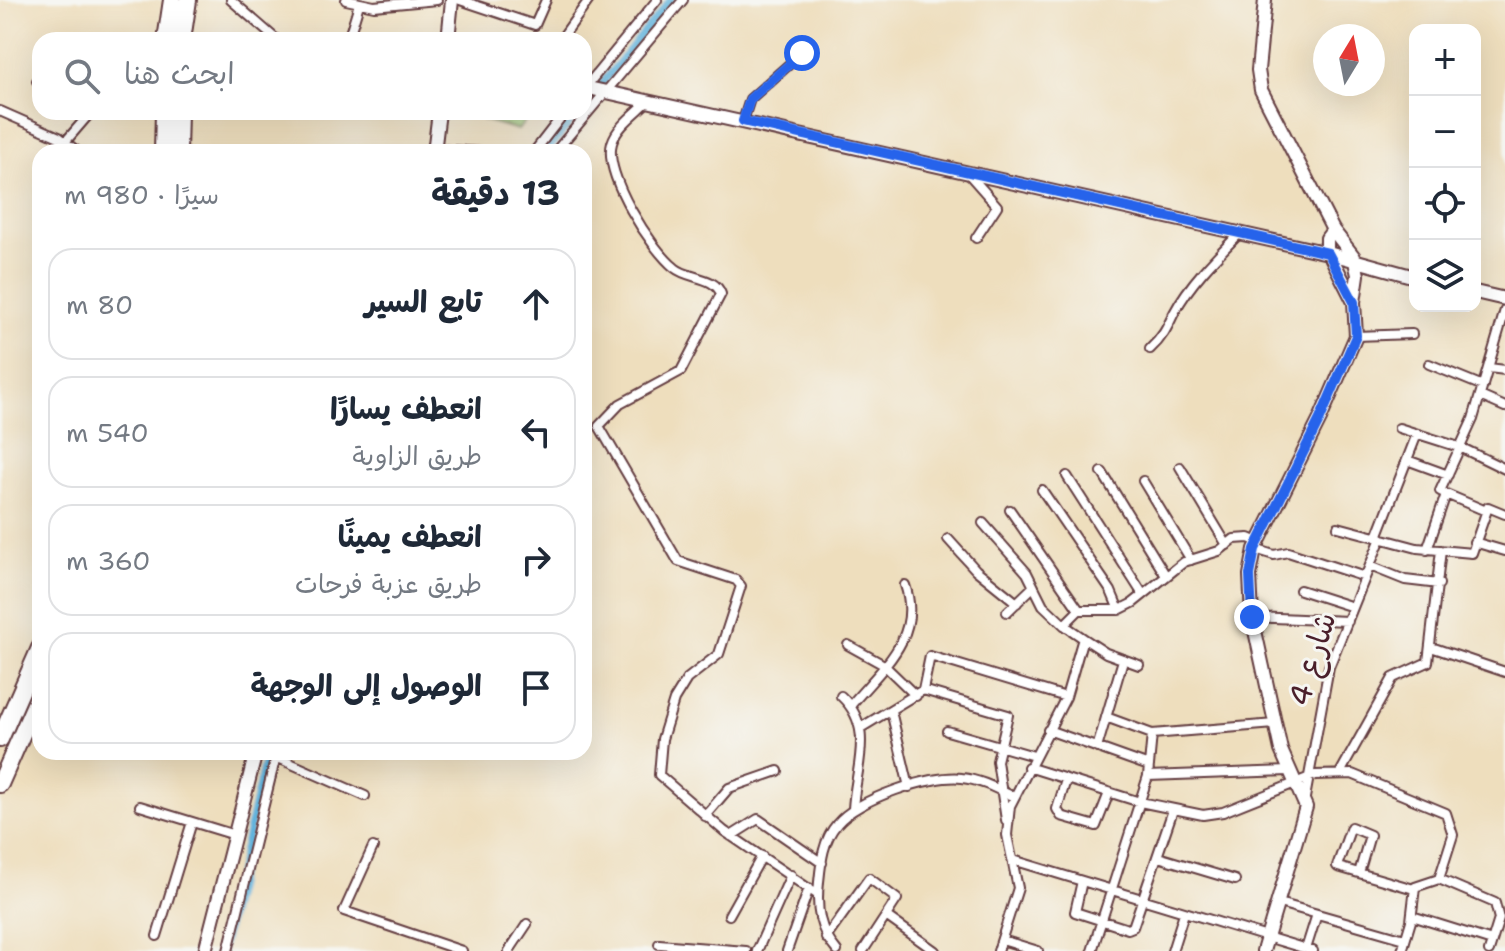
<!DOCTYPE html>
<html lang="ar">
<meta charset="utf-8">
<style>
:root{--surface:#fff;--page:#f6f6f7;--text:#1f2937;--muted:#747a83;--line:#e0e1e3}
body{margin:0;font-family:"Shantell Sans","Playpen Sans Arabic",sans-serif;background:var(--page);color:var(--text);direction:rtl}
.controls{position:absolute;right:24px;top:24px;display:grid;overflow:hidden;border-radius:16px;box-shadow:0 8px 32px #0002}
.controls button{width:72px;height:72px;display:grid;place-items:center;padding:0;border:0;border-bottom:2px solid var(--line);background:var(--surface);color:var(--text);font:40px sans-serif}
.compass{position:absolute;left:1313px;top:24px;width:72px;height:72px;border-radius:50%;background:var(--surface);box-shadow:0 8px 32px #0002;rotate:10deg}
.stop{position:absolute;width:24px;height:24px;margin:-18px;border:6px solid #2563eb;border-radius:50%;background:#fff}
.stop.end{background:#2563eb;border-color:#fff;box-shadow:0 2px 8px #0008}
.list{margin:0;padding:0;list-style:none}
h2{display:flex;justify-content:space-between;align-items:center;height:104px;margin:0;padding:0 32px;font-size:34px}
h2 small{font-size:26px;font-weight:400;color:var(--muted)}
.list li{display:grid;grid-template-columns:52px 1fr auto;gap:24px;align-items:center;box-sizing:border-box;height:112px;margin:0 16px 16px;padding:0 16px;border:2px solid var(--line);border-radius:24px}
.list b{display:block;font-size:30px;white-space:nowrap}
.list p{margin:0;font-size:26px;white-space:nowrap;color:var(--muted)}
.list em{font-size:26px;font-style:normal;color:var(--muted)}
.icon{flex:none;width:44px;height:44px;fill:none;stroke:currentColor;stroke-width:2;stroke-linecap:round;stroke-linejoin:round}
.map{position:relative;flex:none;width:1505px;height:951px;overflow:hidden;direction:ltr}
.search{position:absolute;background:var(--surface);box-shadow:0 8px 32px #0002;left:32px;top:32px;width:560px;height:88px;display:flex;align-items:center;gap:20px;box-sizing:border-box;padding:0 28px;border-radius:24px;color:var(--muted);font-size:30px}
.panel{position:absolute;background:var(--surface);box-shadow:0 8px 32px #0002;left:32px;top:144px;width:560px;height:616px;border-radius:24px;direction:rtl}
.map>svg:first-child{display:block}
.green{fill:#9ac36f;stroke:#72714d;stroke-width:2}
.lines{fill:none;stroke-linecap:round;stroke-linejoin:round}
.canal{stroke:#61b3dd;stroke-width:8}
.street-casing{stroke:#633c41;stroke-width:12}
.secondary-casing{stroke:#633c41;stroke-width:16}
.highway-casing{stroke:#633c41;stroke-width:20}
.street{stroke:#fff;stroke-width:8}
.secondary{stroke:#fff;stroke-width:12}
.highway{stroke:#fff;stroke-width:16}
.route{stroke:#2563eb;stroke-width:10}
.labels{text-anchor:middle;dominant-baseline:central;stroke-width:6;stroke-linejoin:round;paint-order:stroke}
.street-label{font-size:30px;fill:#4a1f2b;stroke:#f6f6f2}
</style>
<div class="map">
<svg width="1505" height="951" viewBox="0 0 1505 951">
<rect width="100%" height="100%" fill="#f6f6f2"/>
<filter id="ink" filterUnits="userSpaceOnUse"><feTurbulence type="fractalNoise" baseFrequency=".0125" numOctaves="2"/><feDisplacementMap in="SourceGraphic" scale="16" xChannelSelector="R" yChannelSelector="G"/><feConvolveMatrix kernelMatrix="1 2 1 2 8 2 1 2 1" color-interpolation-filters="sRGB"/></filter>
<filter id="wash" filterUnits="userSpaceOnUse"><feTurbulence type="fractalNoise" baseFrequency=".006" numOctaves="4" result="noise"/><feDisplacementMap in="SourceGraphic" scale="32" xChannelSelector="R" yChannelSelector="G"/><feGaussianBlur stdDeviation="1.8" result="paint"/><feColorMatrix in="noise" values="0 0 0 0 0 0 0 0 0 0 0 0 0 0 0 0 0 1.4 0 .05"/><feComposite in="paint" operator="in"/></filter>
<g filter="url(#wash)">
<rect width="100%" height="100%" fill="#eedebd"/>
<path class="green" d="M485,112H555L547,123L531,113L518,130L483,120Z"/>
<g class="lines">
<path class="canal" d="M584,105L671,0
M546,152L578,112
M221,951L267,752"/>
</g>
</g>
<g filter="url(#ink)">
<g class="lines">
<defs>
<path id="street" d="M231,0L277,40
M346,0L374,6L437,0
M460,0L535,25L546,0
M564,35L589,0
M348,40L359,4
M37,81L40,83
M585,88L657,0
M648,101C636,113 617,126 612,143C603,174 651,249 675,268C688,279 715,276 721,294L681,371L620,404L599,426L678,561L736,580L741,586L719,654L687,679L674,700L662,739L659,775L724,831L818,895
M0,111L59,137L78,152
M743,121L750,99L802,53
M66,141L91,112
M434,149L481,152
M534,152L565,112
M555,152L683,0
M967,172L997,206L976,238
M1356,336L1412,334
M1150,349C1163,337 1167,328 1174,313C1189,284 1216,257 1239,234
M1429,364L1483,386
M1489,368L1505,370
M1480,396L1505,407
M1399,428L1462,448L1505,469
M1407,460L1448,475
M1180,467L1227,545
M1102,472L1166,576
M1067,476L1142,593
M1143,481L1191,560
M1042,490L1111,591L1119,610
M1446,494L1486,511
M1010,510L1079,610
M983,523L1027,573L1043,605L1064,625
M1338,527L1417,548L1472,553L1488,507L1505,514
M1377,537L1417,434
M948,539L976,570L1017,603
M1474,542L1505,551
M1255,549L1274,555L1288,552L1365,577
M1427,550L1446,494L1440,491L1473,419L1505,310
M1370,566L1405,580L1439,584
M1300,590L1353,607
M1007,612L1033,587
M1252,617L1348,621
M1083,638L1106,653L1139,665
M848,645L884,665L916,696
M1431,647L1505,672
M923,690L930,656L1066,697
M841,696C876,729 855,767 853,809
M851,705C882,668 923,637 905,585
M891,711L909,787
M1106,717L1152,734L1275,724
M862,727L923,690L1008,715L997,761L1006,820
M1048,730L1149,766
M947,731L1034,756
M1097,748L1123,660
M276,757L365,796
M1028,767L1140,802L1203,815L1223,812L1315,775L1352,774L1446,813L1453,835L1439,879
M1340,773L1393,678L1428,662L1441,550
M1148,776L1289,771
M1066,780L1057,809L1061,816L1096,826L1109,793
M1305,798L1329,667L1381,538
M140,806L235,835
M705,816L729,788L778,771
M731,836L758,819L822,863
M373,847L344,911L462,951
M1158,857L1235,880
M1013,860L1313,951
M1359,873L1370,835L1351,827L1337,866L1338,867L1414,889
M1082,881L1075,912L1128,929L1133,927L1173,810
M1279,903L1405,939
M729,915L762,856
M886,916L935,951
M1412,916L1492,941
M157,936L192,822
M826,938L869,878L897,899L863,951
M1002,940L1038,951
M659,944L746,951
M1306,949L1317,914
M228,951L277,752
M509,951L527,924
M757,951L791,875
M787,951L809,888
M837,951C819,930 816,909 819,882C821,862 823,840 837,824C857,799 931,774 962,778C981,780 997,789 1014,797
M998,951L1018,888L1007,835L1010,806L1066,697L1083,638L1064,625L1079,610H1119L1133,603L1184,562L1219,551L1234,539L1249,538L1258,542
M1092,951L1148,776L1152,734
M1172,951L1184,913
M1402,951L1411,921L1415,887L1439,879L1495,903L1499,919L1489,951"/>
<path id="secondary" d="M1265,0L1258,70L1261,90L1333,230L1354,257L1358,275L1354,302
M448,40L452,0
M584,87L1328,253L1415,277
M434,152L439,112
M1475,292L1505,299
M205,951L256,752
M1263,951L1306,807L1281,750L1252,617L1250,575L1255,549L1320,419L1356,336L1354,302L1327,249V238L1333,230"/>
<path id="highway" d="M166,40L172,0
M182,40L188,0
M163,152L164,112
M178,152L179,112
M0,739L40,648
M0,784L40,693"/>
</defs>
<use href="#street" class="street-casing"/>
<use href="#secondary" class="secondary-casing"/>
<use href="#highway" class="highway-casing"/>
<use href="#street" class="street"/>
<use href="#secondary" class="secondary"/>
<use href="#highway" class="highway"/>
</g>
</g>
<g class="lines" filter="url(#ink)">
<path class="route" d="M802,53L750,99L743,121L1328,253L1354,302L1356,336L1320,419L1255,549L1250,575L1252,617"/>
</g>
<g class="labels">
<g class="street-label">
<text transform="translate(1312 659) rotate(-73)">شارع 4</text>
</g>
</g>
</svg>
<div class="controls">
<button>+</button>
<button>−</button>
<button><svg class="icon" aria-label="locate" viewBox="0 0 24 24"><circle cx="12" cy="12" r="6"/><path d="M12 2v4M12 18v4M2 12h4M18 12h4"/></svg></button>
<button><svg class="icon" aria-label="layers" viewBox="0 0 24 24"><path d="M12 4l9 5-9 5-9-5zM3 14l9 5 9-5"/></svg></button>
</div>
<svg class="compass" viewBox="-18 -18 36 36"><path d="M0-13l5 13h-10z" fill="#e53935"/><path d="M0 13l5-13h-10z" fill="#747a83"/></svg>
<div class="stop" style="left:802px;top:53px"></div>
<div class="stop end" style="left:1252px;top:617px"></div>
<div class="search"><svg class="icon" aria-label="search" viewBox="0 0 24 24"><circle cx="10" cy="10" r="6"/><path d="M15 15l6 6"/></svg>ابحث هنا</div>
<section class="panel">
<h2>13 دقيقة<small>سيرًا · 980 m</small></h2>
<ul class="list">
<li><svg class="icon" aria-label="ahead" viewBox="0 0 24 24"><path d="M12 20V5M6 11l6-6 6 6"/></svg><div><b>تابع السير</b></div><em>80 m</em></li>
<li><svg class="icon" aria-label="left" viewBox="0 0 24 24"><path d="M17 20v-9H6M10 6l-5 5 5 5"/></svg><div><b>انعطف يسارًا</b><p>طريق الزاوية</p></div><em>540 m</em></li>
<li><svg class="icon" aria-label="right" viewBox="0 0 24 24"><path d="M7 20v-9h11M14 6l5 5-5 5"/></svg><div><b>انعطف يمينًا</b><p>طريق عزبة فرحات</p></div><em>360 m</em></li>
<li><svg class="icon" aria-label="arrive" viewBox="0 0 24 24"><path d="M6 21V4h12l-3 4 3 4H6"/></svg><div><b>الوصول إلى الوجهة</b></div></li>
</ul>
</section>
</div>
